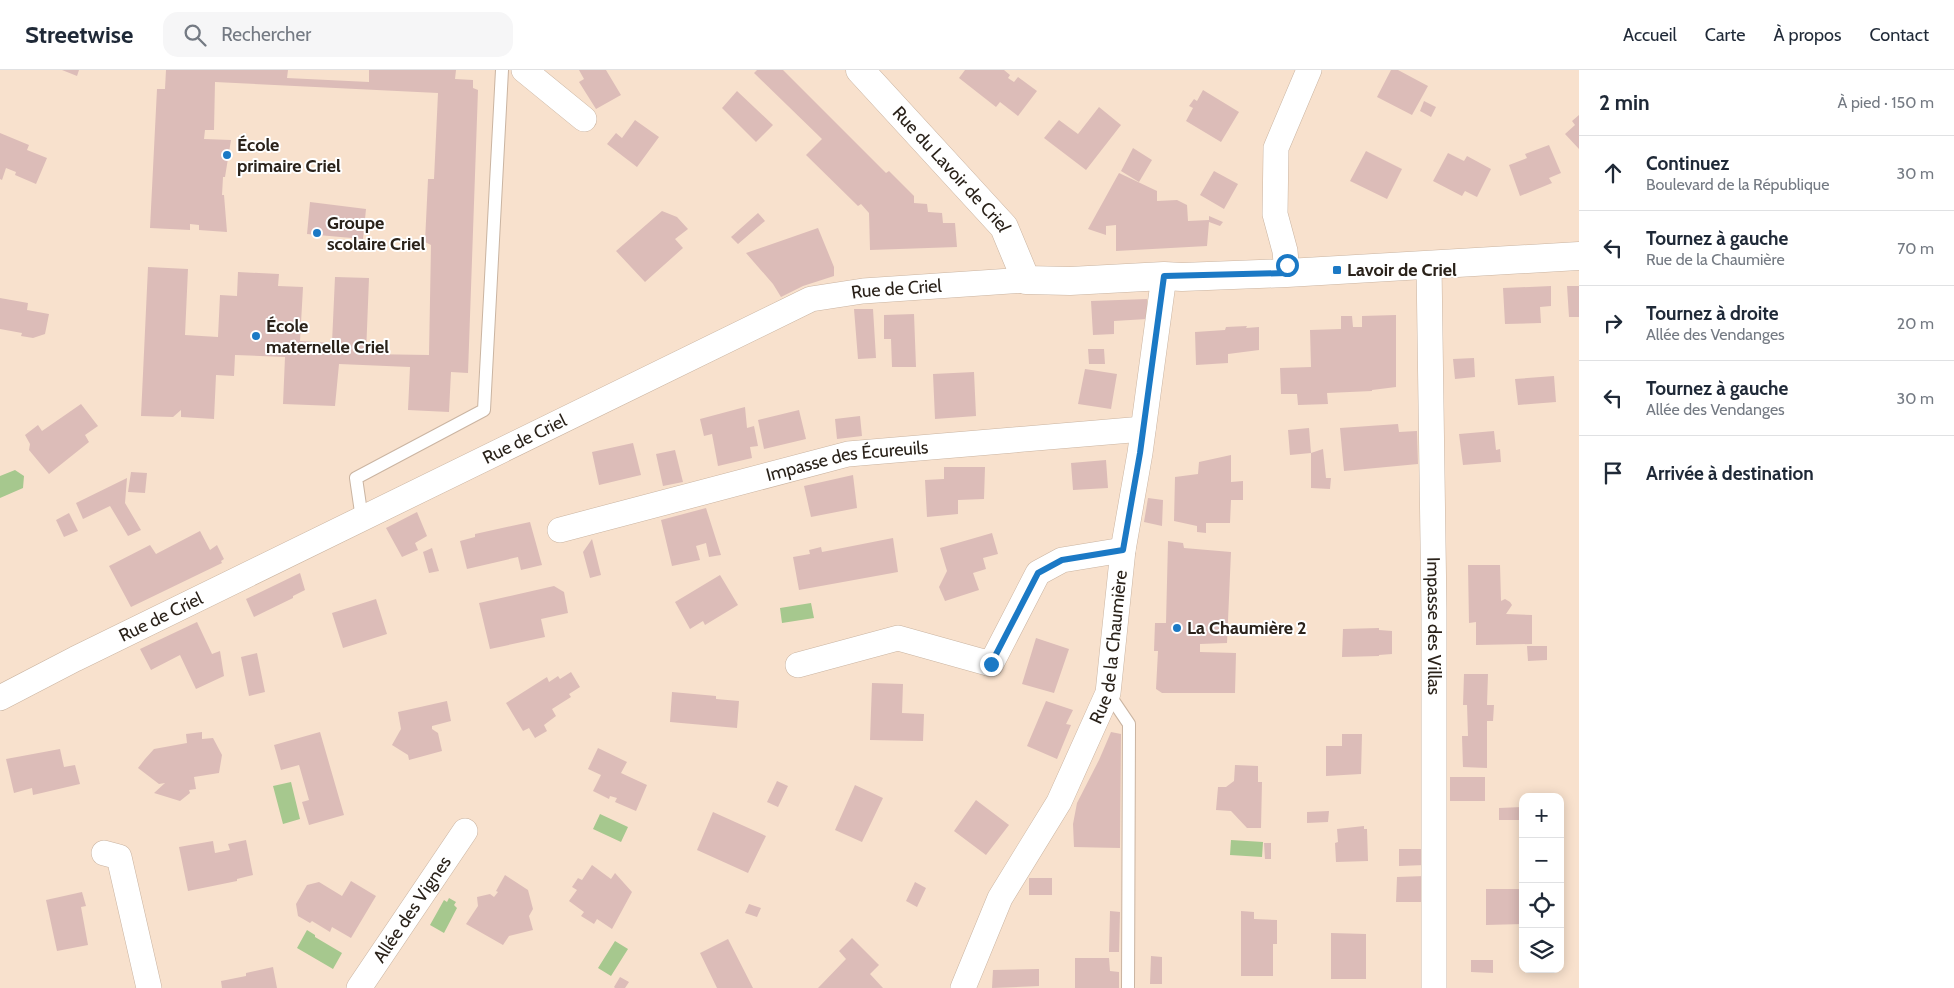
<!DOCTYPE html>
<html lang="fr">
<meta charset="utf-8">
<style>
:root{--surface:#fff;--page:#f6f6f7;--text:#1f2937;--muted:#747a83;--line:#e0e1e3}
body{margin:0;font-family:Cabin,sans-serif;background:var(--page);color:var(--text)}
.controls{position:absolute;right:15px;bottom:15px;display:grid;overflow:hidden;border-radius:10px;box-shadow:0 2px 12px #0003}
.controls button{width:45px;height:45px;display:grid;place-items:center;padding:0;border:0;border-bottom:1px solid var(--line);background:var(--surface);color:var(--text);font:25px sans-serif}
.stop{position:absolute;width:15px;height:15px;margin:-11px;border:4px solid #1b79c5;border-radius:50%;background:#fff}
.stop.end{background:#1b79c5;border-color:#fff;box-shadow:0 1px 5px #0008}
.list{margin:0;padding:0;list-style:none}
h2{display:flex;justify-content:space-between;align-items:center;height:65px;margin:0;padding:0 20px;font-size:21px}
h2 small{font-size:16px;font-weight:400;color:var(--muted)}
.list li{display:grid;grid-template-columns:32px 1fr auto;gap:15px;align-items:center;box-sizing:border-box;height:75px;padding:0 20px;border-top:1px solid var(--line)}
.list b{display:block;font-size:19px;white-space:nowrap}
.list p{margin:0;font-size:16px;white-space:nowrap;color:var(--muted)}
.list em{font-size:16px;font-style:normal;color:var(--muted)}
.icon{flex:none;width:28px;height:28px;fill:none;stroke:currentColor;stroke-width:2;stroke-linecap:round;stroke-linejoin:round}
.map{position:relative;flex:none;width:1579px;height:918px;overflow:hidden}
header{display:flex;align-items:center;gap:30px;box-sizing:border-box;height:70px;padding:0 25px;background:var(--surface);border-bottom:1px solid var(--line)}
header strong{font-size:24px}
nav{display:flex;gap:28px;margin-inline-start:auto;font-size:18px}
.search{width:350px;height:45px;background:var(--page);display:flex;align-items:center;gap:12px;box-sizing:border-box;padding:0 18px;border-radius:15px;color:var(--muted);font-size:19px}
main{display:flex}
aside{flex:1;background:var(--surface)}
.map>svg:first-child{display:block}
.water{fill:#a6c88e}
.building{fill:#dcbcb8}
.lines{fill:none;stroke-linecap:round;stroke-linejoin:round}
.lane-casing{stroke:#cab4a1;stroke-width:14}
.street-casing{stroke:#cab4a1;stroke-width:26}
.secondary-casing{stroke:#cab4a1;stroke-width:29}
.lane{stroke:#fff;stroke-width:12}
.street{stroke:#fff;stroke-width:25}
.secondary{stroke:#fff;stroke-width:28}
.route{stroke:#1b79c5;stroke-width:6}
.poi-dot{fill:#1b79c5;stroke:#fff;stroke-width:2}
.labels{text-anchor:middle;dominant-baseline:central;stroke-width:4;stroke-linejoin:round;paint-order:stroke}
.poi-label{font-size:18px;font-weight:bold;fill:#2a221a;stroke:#fff;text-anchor:start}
.street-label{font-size:18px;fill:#2a221a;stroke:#fff}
</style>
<header>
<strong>Streetwise</strong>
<div class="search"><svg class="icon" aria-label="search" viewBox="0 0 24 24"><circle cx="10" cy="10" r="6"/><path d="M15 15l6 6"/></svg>Rechercher</div>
<nav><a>Accueil</a><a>Carte</a><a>À propos</a><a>Contact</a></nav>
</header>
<main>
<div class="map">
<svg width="1579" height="918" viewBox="0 0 1579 918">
<rect width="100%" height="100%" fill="#f8e1cd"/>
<path class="water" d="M15,400L24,406L23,418L0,428V406Z
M811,533L814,548L782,553L780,538Z
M291,712L300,749L283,754L273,716Z
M600,744L628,757L621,772L593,759Z
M1231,770L1263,772L1262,787L1230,785Z
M449,828L456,832L454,835L457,838L444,863L430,855L444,830L447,832Z
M307,860L315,865V867L342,883L333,899L297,878Z
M615,871L628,879L611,906L598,898Z"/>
<path class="building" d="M62,0H79L77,6Z
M166,0H288L287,8L369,12V0H456L455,9L473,10V18L478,20L468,303L451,302L449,342L408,340L410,297L339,294L335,336L283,334L285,287L235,285L234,306L216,305L214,349L181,347V340L173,347L141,346L148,197L188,199L185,265L218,267L220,225L237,226L238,202L279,204L278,216L303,217L300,271L332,273L335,207L369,208L366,284L429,285L431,175L425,172L428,109H434L438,23L215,12L214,60H205L204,69L231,70L225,107H223L222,125H224L227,162L199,160V155L190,154V160L150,158L157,19H165Z
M579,0H606L621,25L596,39L579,12L584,9Z
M757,0H783L886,103L889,101L914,126V133L927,134L928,142L942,143L943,153H955L957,177L870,180L869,143L861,134L858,136L806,85L822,69L754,3Z
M965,0H1004L1010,5L1008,8L1014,12L1018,7L1037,21L1018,46L1000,32L996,37L959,8Z
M1391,0H1398L1428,16L1412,45L1377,27Z
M1203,20L1239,42L1221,72L1186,51L1193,38L1189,36L1194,29L1197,31Z
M737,21L773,55L756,72L722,38Z
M1424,31L1436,37L1431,47L1420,41Z
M1099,37L1121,55L1086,100L1044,68L1059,50L1078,64Z
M1579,45V79L1565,64L1575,55L1572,51Z
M635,50L659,67L637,97L607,74L616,63L622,68Z
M0,63L29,75L27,80L47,88L36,114L15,105L16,102L6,98L2,110L0,109Z
M1549,75L1561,103L1549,108L1552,113L1520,126L1509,95L1527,88L1525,84Z
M1133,78L1152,90L1139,112L1121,101Z
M1366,81L1402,99L1387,129L1350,111Z
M1448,83L1464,91L1467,86L1491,99L1477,127L1465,121L1462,126L1433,111Z
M1214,101L1238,114L1224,139L1200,125Z
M1119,103L1157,121V131L1177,130L1187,135L1188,151L1209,150V146L1223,152L1220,156L1209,152L1207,176L1116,181V155L1106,156V165L1088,159Z
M310,132L366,139L363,169L307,164Z
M662,141L677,147L688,159L675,169L683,178L645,212L616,181Z
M758,143L765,151L738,174L731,167Z
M818,158L834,197V206L803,216L781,227L773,214L746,183Z
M1551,216V236L1540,237L1541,253L1505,254L1503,218Z
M1567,216H1579V247H1569Z
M0,228L28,233L27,240L49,244L45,264L33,268L21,266L22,263L0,259Z
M1147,229V249L1114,251V264L1093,265L1091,231Z
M854,239H873L876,288L858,289Z
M914,244L916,297H892L891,269H884V245Z
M1396,245V317L1372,320V321L1327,323L1328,334L1298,335L1297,324H1281L1280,298L1311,297L1310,260L1341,259V246H1352L1353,257H1362V246Z
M1247,256L1246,258L1259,257V280L1228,284V293L1196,295L1195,262L1225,260L1226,257Z
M1088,279H1104L1105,294H1089Z
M1474,288L1475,307L1455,309L1453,289Z
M1085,299L1117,304L1111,339L1078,334Z
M974,302L976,346L935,349L933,304Z
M1554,306L1556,332L1518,335L1515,309Z
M81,334L98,356L85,365L89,372L49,404L29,380L30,374L25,365L38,355L42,361Z
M745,337L747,358L754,356L758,376L750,377L752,388L718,396L712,364L704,366L700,349Z
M799,340L806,369L764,379L758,350Z
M860,346L862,366L837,369L835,349Z
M1398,354L1399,362L1417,361L1418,394L1344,401L1340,358Z
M1309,358L1311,383L1290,385L1288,360Z
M1494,361L1496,380L1500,379L1501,392L1463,395L1459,364Z
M633,373L641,405L599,415L592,382Z
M1323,379L1326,408H1331L1330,419L1311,418V383Z
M675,380L683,412L663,416L656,384Z
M1231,385V412L1243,411V430H1231L1230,453H1206V463L1197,462V456L1174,451L1175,407L1198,404L1199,392Z
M1106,390L1108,418L1073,420L1071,393Z
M944,397H985L984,429L958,430V444L927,447L925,410L944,409Z
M131,402L147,403L145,423L128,422Z
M853,405L857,438L811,447L804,416Z
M127,408L125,433L141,460L128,466L110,436L83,449L76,433Z
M1148,428L1163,430L1162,456L1144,452Z
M706,438L721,485L709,487L706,473L696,476L700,490L672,496L661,450Z
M417,442L427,466L415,473L418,480L402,487L386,458Z
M69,443L78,461L64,467L56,450Z
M530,452L542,495L521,500L518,487L467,499L460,471L475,467V464Z
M200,461L210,480L217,475L224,489L221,491L222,493L131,537L109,496L150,475L156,484Z
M992,463L998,484L983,488L986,499L973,503L979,520L945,531L939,517L947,501L940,478Z
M893,468L898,502L799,520L793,487L810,484L809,480L821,477L822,482Z
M592,469L601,505L590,508L583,482Z
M1168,471L1183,473L1184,478L1231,482L1227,573L1200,574V582L1236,583L1235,623H1162L1156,619L1158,581H1154L1155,553H1166Z
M432,478L439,501L429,503L423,482Z
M1468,495H1500L1501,531L1505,529L1510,532L1512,535L1506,544L1532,545V574L1476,575V552L1469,553Z
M300,503L305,520L293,526V528L254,547L246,529Z
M720,505L738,535L705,555L703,551L690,559L675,532Z
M554,516L564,522L568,543L541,549L545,567L490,579L479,533Z
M376,529L387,564L343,578L332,543Z
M197,552L212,584L220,581L224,606L196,619L180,585L151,600L140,579Z
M1379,558V560L1392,561V584L1379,585V586L1342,587L1343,559Z
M1036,568L1069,579L1054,623L1022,614Z
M1527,576H1547V590L1528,591Z
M257,583L265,622L249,626L241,587Z
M571,602L580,617L569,624L571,627L552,639L556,646L544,655L547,661L535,668L529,658L523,661L506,633L547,607L549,612L558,606L560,609Z
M1464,604H1488L1487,635H1494L1493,651H1487V698L1463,697L1462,666H1468L1467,635H1463Z
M872,613L903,614L902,643L924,644L923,671L870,670Z
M672,622L716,626V629L739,631L737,658L670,652Z
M447,631L451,651L432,656V659L438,663L442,681L409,690L408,685L392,675L401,659L398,642Z
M1046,631L1073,640L1066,654L1071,655L1057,689L1027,676Z
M202,662V669L213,668L222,685L219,703L194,707L196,719L189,720L190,723L180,731L154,723L165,713L159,714L138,698L145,689L154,679L187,673L186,664Z
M320,662L344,745L309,755L302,732L309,730L299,695L281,700L274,675Z
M1111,662L1121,664L1120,778L1074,777L1073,754L1077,733L1099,690Z
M1342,664H1362L1361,704L1326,706V676H1342Z
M598,678L627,692L621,703L647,715L636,741L615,732L617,728L610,726L609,729L593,721L601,705L588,699Z
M60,679L64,697L75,695L80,714L33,725L32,718L14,723L6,689Z
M1235,695L1258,696V712H1262L1261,758H1247L1231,741L1216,740L1218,717H1226L1234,711Z
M1450,707H1485V731H1450Z
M777,711L788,716L778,737L767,732Z
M855,715L883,728L862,772L835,760Z
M976,730L1009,755L986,785L954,761Z
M1522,737V750H1499V738Z
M1329,741L1328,752L1307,753V742Z
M713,742L766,766L748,803L697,780Z
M1364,756V759H1367L1368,791L1336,792L1335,773L1338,772L1337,759Z
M246,770L253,805L237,809V811L188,821L179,777L213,771L215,783L230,780L228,774Z
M1264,773H1271V789H1265Z
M1399,779H1425V795L1399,796Z
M592,795L611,809L615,803L632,822L612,859L597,849L594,854L581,846L584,842L569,831L577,820L572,817L578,808L582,810Z
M505,805L528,820L533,839L529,846L533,860L509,866L503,875L466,854L478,836L477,827L490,824L494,827L498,822L496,821Z
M1425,806V832H1396L1397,807Z
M1029,808H1052V825H1029Z
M351,811L376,826L351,868L332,857L330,862L312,851L310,853L298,846L296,834L307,815L319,812L342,826Z
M915,812L926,818L917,837L906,831Z
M1486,819H1523V854L1486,855Z
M82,822L86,836L81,837L88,875L57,881L46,830Z
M749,834L761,838L757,847L745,843Z
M1110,841L1120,842L1119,882H1109Z
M1241,841L1254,842V849L1277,850V874H1273V906H1241Z
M1331,863L1366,864V909H1331Z
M852,868L879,895L870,904L883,918H818L846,889L839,881Z
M728,869L753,918H717L700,883Z
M1151,886L1162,887V914H1150Z
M1075,888H1109L1110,901L1119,902V918H1075Z
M1471,890H1493V903L1471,902Z
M273,897L277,918H222L221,911L246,906V903Z
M1039,899V916L992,918L993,900Z
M620,907L629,912L625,918H615L614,917Z"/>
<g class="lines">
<defs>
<path id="lane" d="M362,449L356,408L484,340L502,0
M1108,623L1129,654L1128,918"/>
<g id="street">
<path d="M524,0L584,49"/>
<path id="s1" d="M1429,195L1434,541V918"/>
<path d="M1287,203L1285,181L1275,144L1276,78L1309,0"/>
<path id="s2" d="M560,460L848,384L1143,359"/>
<path d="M798,595L898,568L991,594L1038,503L1062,490L1123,480"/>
<path id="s3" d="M0,628L75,589L811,229L863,221L1026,210"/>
<path d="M104,783L119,787L149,918"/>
<path id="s4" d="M359,918L465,761"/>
<path id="s5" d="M963,918L1000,828L1059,732L1108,623L1123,480L1140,383L1164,206"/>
</g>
<g id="secondary">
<path id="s6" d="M860,0L1004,157L1026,210L1070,211L1164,206L1182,207L1287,203L1579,186"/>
</g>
</defs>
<use href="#lane" class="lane-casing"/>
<use href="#street" class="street-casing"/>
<use href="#secondary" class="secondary-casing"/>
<use href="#lane" class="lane"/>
<use href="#street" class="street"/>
<use href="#secondary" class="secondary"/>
</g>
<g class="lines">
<path class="route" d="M991,594L1038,503L1062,490L1123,480L1140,383L1164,206L1287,203V195"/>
</g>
<g class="poi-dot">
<circle cx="227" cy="85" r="5"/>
<circle cx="317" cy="163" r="5"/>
<rect x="1332" y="195" width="10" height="10" rx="2.5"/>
<circle cx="256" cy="266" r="5"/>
<circle cx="1177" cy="558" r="5"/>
</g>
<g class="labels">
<g class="poi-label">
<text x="237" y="75">École<tspan x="237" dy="21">primaire Criel</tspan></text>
<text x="327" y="153">Groupe<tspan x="327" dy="21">scolaire Criel</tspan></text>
<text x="1347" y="200">Lavoir de Criel</text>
<text x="266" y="256">École<tspan x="266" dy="21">maternelle Criel</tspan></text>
<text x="1187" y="558">La Chaumière 2</text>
</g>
<g class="street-label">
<text stroke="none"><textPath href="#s6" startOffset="135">Rue du Lavoir de Criel</textPath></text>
<text stroke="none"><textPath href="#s3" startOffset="990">Rue de Criel</textPath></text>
<text stroke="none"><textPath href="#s3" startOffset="585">Rue de Criel</textPath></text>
<text stroke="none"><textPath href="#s2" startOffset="296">Impasse des Écureuils</textPath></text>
<text stroke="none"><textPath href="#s3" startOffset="180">Rue de Criel</textPath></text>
<text stroke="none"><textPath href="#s1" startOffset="361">Impasse des Villas</textPath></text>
<text stroke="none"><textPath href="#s5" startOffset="375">Rue de la Chaumière</textPath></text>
<text stroke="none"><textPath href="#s4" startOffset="95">Allée des Vignes</textPath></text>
</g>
</g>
</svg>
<div class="controls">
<button>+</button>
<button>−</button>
<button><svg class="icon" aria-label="locate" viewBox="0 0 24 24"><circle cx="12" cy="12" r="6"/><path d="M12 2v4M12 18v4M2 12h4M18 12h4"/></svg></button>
<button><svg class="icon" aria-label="layers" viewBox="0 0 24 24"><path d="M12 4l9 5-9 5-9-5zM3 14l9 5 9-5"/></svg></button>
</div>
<div class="stop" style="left:1287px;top:195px"></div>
<div class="stop end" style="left:991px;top:594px"></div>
</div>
<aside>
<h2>2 min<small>À pied · 150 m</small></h2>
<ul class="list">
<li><svg class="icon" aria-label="ahead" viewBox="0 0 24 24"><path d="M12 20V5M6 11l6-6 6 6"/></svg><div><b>Continuez</b><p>Boulevard de la République</p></div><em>30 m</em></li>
<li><svg class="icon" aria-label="left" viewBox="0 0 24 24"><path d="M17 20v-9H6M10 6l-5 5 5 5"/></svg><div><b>Tournez à gauche</b><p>Rue de la Chaumière</p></div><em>70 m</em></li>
<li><svg class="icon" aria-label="right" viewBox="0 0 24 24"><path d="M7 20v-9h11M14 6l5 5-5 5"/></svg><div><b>Tournez à droite</b><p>Allée des Vendanges</p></div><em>20 m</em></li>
<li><svg class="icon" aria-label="left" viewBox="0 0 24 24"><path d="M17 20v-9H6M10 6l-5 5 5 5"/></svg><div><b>Tournez à gauche</b><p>Allée des Vendanges</p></div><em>30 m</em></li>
<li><svg class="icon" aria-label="arrive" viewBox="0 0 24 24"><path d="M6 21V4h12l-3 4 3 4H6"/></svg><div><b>Arrivée à destination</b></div></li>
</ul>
</aside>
</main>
